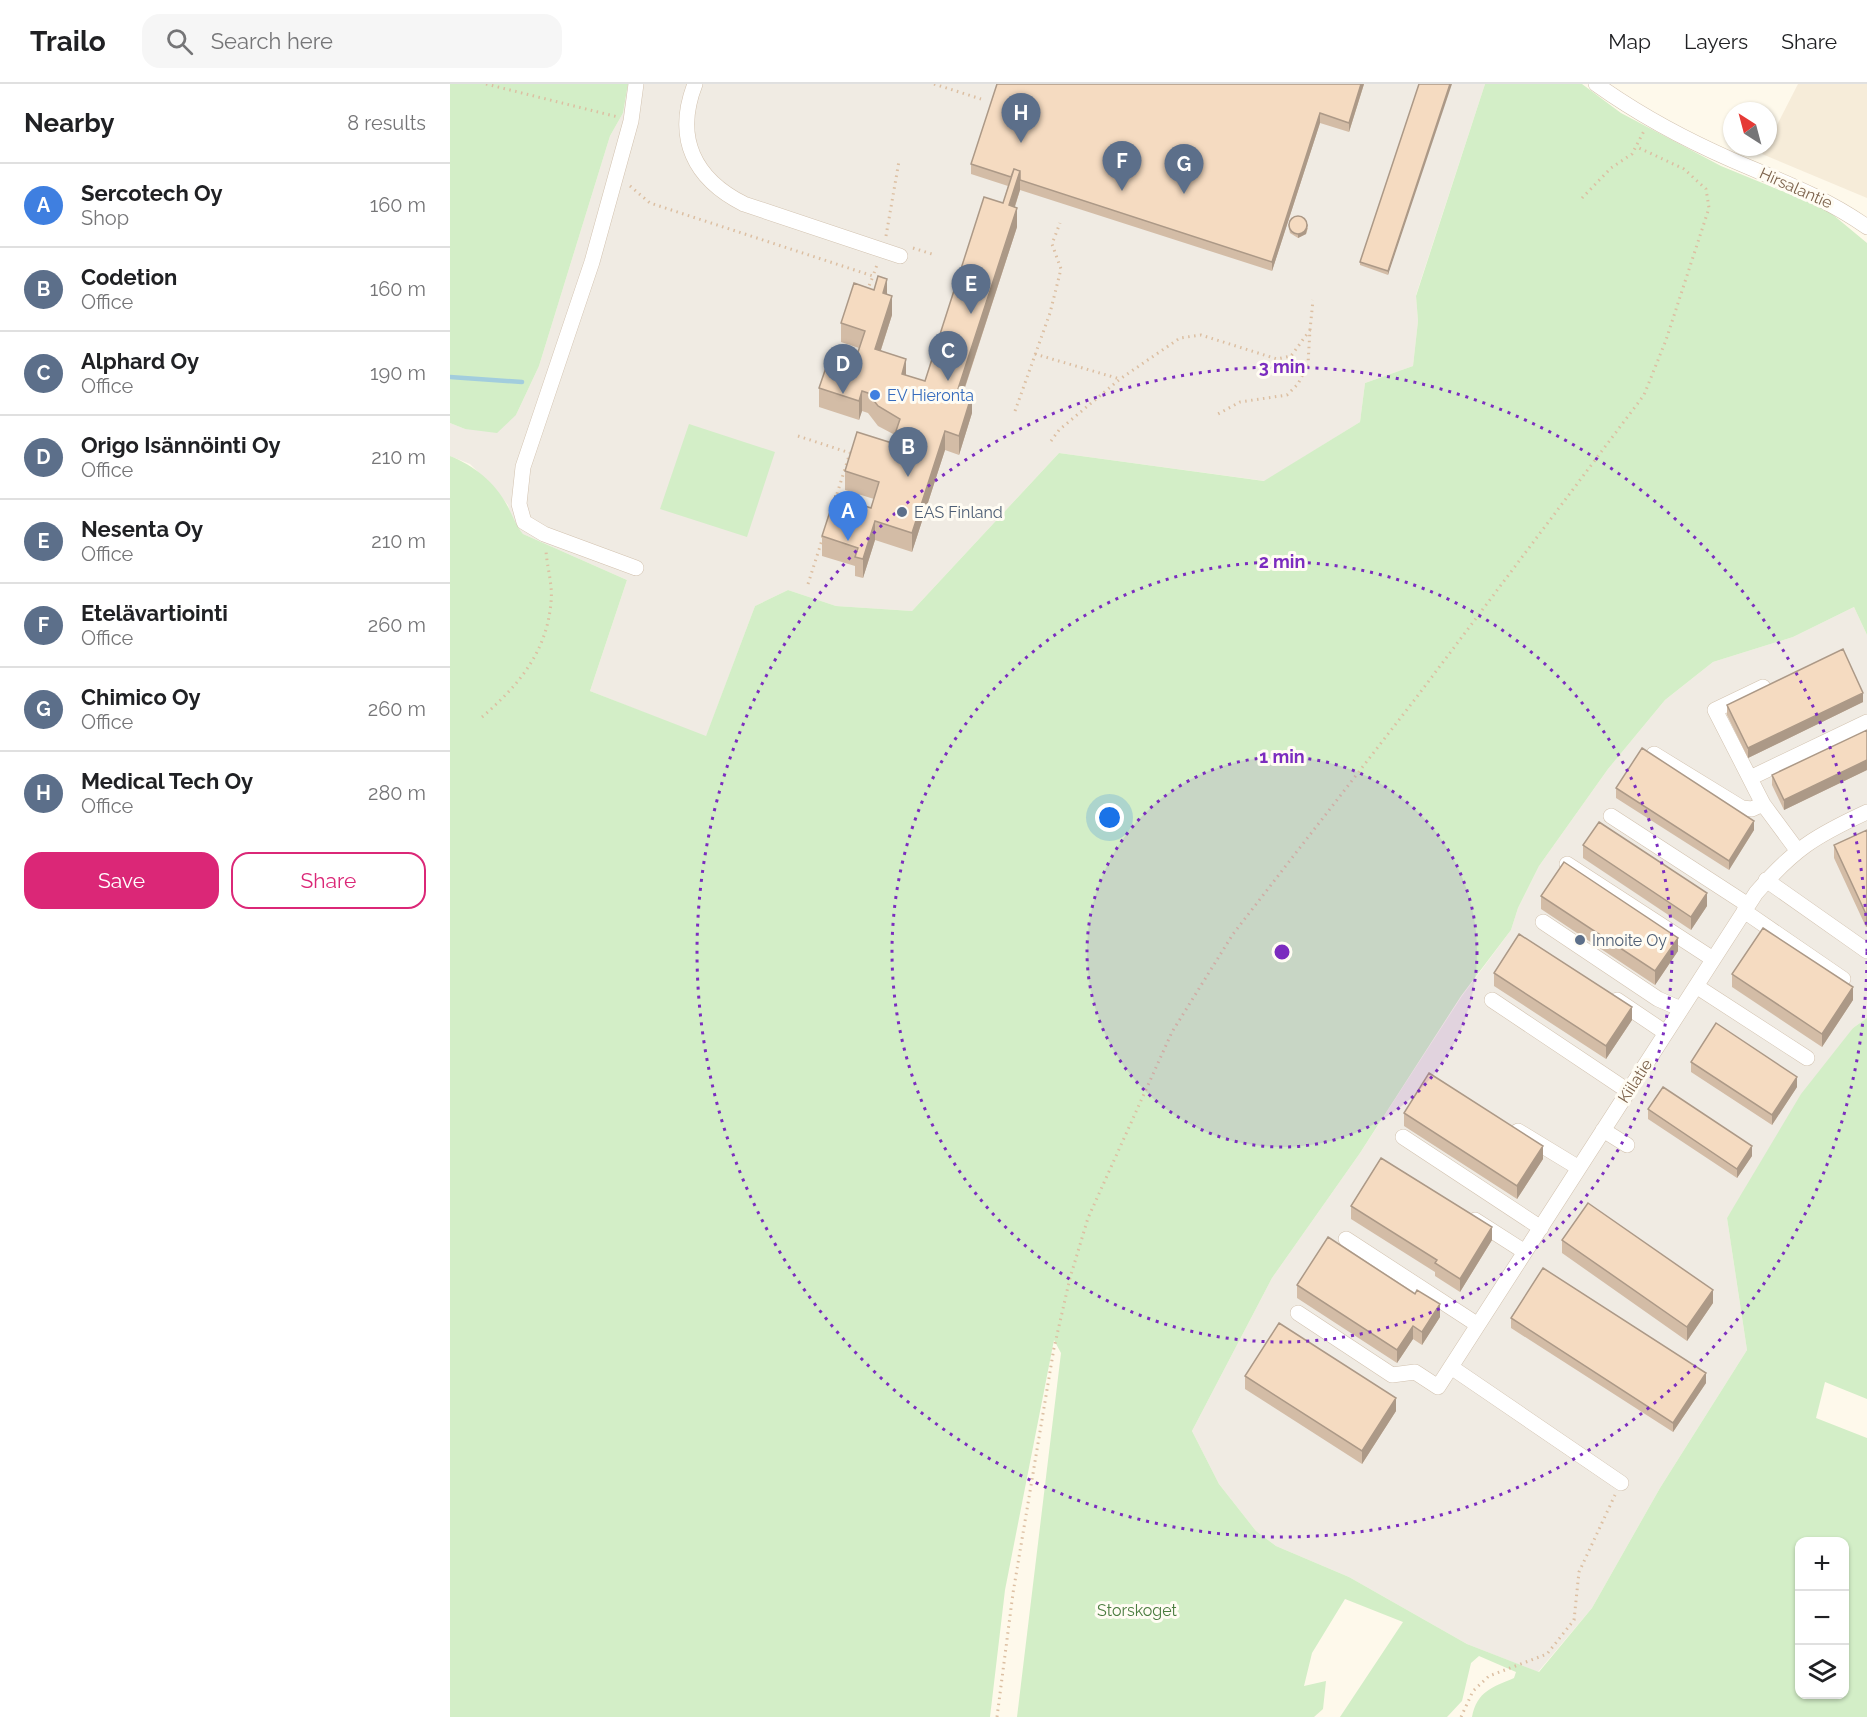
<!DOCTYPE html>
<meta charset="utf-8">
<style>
:root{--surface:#fff;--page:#f6f6f6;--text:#202124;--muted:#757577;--line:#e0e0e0;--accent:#db2777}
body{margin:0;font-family:Raleway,sans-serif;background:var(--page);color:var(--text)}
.controls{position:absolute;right:18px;bottom:18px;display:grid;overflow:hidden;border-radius:12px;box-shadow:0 2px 4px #0004}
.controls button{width:54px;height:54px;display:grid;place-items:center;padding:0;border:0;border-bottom:2px solid var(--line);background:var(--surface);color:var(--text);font:30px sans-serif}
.compass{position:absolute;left:1273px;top:18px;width:54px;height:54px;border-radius:50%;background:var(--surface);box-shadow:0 2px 4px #0004;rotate:324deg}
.you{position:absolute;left:660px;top:734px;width:21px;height:21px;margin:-15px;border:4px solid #fff;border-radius:50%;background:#1a73e8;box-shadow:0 0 0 9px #1a73e833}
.badge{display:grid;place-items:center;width:39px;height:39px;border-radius:50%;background:var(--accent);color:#fff;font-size:20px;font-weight:700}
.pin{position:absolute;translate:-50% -50px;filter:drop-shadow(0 2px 3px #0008)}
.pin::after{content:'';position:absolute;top:32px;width:21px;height:18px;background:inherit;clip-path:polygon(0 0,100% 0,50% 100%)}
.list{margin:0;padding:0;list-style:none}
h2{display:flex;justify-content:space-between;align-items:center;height:78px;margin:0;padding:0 24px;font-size:26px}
h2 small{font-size:20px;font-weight:400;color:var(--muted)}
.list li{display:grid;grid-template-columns:39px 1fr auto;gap:18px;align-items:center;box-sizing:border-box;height:84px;padding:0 24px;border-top:2px solid var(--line)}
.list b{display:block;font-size:22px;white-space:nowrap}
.list p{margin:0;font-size:20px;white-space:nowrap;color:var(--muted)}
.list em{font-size:20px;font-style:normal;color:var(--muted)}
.actions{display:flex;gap:12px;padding:18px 24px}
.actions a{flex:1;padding:14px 0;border:2px solid var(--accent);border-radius:18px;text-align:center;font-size:21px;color:var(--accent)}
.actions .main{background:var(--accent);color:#fff}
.icon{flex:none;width:33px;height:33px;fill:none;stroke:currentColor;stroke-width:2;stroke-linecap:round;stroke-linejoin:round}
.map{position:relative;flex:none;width:1417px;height:1633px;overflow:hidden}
header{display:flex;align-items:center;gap:36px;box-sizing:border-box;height:84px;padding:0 30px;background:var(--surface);border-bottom:2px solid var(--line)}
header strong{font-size:28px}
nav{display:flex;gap:33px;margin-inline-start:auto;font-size:21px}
.search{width:420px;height:54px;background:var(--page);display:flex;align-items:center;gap:15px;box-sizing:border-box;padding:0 21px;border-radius:18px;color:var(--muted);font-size:22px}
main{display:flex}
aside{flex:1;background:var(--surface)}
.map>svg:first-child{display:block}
.residential{fill:#f6ecd9}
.industrial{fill:#f0ebe3}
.green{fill:#d3eec7;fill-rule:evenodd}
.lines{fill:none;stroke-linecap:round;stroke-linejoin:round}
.stream{stroke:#a2cddd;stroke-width:4.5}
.minor-casing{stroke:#d2c2af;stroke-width:16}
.path{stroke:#dcbfa2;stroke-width:3;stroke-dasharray:1.5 4.5;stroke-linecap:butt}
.minor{stroke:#fff;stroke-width:15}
.wall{fill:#d3bca6}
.shaded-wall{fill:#ac9987}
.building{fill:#f5dbc1;stroke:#ac9987;stroke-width:1.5}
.ring{fill:none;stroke:#7b2cbf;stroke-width:3;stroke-dasharray:3 6}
.shop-dot{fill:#3f7fe0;stroke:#fffcf3;stroke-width:2}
.service-dot{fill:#5c6f8a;stroke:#fffcf3;stroke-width:2}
.labels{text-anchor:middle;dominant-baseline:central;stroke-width:6;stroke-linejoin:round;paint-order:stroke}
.street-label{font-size:16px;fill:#7c624b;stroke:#fffcf3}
.shop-label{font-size:16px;fill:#366cbe;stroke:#fffcf3;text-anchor:start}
.service-label{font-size:16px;fill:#4e5e75;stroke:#fffcf3;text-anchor:start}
.park-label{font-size:16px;fill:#4a7c3f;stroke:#fffcf3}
.centre{fill:#7b2cbf;stroke:#fffcf3;stroke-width:3}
.ring-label{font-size:18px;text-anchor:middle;font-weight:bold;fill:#7b2cbf;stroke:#fffcf3;stroke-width:6;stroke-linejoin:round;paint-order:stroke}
</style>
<header>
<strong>Trailo</strong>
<div class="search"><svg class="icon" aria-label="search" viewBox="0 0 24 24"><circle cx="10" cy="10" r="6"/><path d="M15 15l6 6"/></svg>Search here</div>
<nav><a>Map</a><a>Layers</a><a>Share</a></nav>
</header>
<main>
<aside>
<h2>Nearby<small>8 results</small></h2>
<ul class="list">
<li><span class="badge" style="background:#3f7fe0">A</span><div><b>Sercotech Oy</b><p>Shop</p></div><em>160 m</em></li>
<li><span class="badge" style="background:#5c6f8a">B</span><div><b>Codetion</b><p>Office</p></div><em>160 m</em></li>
<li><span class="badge" style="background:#5c6f8a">C</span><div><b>Alphard Oy</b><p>Office</p></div><em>190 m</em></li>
<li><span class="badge" style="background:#5c6f8a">D</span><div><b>Origo Isännöinti Oy</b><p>Office</p></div><em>210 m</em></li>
<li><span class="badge" style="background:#5c6f8a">E</span><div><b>Nesenta Oy</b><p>Office</p></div><em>210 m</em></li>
<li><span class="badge" style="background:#5c6f8a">F</span><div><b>Etelävartiointi</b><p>Office</p></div><em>260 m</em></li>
<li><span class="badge" style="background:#5c6f8a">G</span><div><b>Chimico Oy</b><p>Office</p></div><em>260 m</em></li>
<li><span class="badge" style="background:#5c6f8a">H</span><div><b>Medical Tech Oy</b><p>Office</p></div><em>280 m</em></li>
</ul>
<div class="actions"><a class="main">Save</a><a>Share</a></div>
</aside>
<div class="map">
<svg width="1417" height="1633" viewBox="0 0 1417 1633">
<rect width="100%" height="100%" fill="#fef9eb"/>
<path class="residential" d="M1348,0H1417V114L1312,70Z"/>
<path class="industrial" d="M178,0H1035L966,211L968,237L963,282L915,299L910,338L815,397L609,369L462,527L386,522L338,506L305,522L256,653L140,607L177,496L73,450L63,438L58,421L45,405L20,380L0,372V339L15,345L66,331L89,282L160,52L173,29Z
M1404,523L1417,551V934L1403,944L1277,1134L1297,1266L1210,1404L1142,1524L1088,1588L1017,1560L899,1493L826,1462L806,1447L769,1400L742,1347L822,1194L910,1069L1012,912L1061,846L1068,824L1089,782L1158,685L1215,616L1263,578L1343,553Z"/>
<path class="green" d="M0,0H178L173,29L160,52L89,282L66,331L47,349L15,345L0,339Z
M1035,0H1132L1171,29L1271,82L1376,125L1417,159V551L1404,523L1343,553L1263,578L1215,616L1158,685L1089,782L1068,824L1061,846L1011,912L910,1069L822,1194L742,1347L769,1400L806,1447L826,1462L899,1493L1017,1560L1089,1588L1142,1524L1210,1404L1297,1266L1277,1134L1351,1010L1403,944L1417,934V1315L1375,1298L1366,1334L1417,1354V1633H1022C1027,1607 1043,1603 1064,1594L1066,1588L1029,1572L1021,1579L1012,1617L997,1633H890L953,1538L895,1515L862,1569L854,1602L876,1597L873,1625L864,1633H567L611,1269L604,1256L555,1506L540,1633H0V372C23,381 45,398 57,421C63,432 65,440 73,450L177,496L140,607L256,652L305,522L338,506L386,522L462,527L609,369L814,397L910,338L915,299L963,282L968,237L966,212ZM1350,1458H1394V1610H1350Z
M239,340L325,368L297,453L210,425Z"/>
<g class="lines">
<path class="stream" d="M0,293L72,298"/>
<defs>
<path id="minor" d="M245,0C224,54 244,95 294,120L450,172
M1146,0C1188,30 1234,55 1282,76C1328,96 1375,113 1417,143
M186,484L94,450L74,438L69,420L73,383L142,178L181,37L186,0
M1313,603L1265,626L1313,720L1347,766
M1204,670L1292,724L1302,725L1313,720
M1300,694L1417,638
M1161,732L1298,821
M1117,780L1263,875
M1316,796L1417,867
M1294,827L1393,895
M1093,838L1208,915L1231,925
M1246,902L1357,974
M1042,916L1178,1007
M1167,916L1216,949
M1153,1046L1177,1061
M1068,1047L1129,1084
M953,1053L1091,1144
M1025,1136L1075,1168
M896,1155L1028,1241
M848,1229L942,1291L965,1288L988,1303L1306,809C1344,765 1365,752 1417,728
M1001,1283L1171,1399"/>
</defs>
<use href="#minor" class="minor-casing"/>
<path class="path" d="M36,0L168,33
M484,0L531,15
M180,102L200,119L423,192L428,178
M1132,114L1161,84L1182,70L1194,47
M436,152L449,77
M463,164L485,171
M417,207L423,192
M860,246L863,216
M585,270L670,295
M565,327L600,229L611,185L602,160L610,139
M348,352L400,369L385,416
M601,357L609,346L670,295L730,254L751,251L827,275L841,272L860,246L858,280L848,300L837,311L790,318L766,331
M358,500L373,453
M32,633C68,602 97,568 101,518C103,502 97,483 96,467
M547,1633L563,1509L604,1264L620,1194L638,1134L722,948L783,850L966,614L1194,311L1216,256L1259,124L1256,105L1234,85L1187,63
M1011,1633L1023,1607L1039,1592L1097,1570L1124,1536L1129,1488L1165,1411"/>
<use href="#minor" class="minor"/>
</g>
<path class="wall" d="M547,0H914L899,48L870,39L822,187L570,106L565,123L567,143L514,307L522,329L509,371L495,366L462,468L425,456L413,494L405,492V482L372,472V452L421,424L424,415L395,406V387L442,359L445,351L428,342L418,329L412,327L409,336L369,323V304L406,274L409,264L391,258V239L437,210L442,231L431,266L456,291L475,297L553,119L558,102L521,90V80Z
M969,0L938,191L910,181V178Z
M838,140L858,144L856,150L848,154L840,149Z
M1413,618L1298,674L1277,631V621Z
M1417,646V686L1334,726L1322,701V691Z
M1166,704L1304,746L1279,786L1166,714Z
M1417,746V842L1416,843L1384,774V761Z
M1133,761L1257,822L1241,846L1133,774Z
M1091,812L1228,867L1205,901L1091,825Z
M1044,889L1182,936L1156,975L1044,902Z
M1282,890L1403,916L1372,963L1282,903Z
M1241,978L1347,1003L1322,1041L1241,988Z
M1198,1025L1302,1072L1287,1094L1198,1035Z
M954,1029L1093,1075L1067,1115L954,1042Z
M901,1122L1042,1156L1010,1208L985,1192V1188L901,1135Z
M1112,1156L1263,1219L1237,1257L1112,1169Z
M847,1201L990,1233L972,1261L963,1255L947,1279L847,1214Z
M1061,1234L1256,1299L1223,1348L1061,1244Z
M795,1292L946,1327L912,1380L795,1305Z"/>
<path class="shaded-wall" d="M911,0H914L899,48V39Z
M1000,0H1002L938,191V187Z
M870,29V39L822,187V178Z
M570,87V106L559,140V121Z
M567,124V143L508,324V305Z
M858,140L856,150L848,154V150Z
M437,195V214L433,209Z
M442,212V231L425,284V265Z
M456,275V294L452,290Z
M412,307V327L409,336V317Z
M522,310V329L509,371V352Z
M495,347V366L462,468V449Z
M425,437V456L413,494V475Z
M1413,609V618L1298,674V664Z
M1417,676V686L1334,726V716Z
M1304,737V746L1279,786V777Z
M1257,809V822L1241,846V833Z
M1417,829V842L1416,843V830Z
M1228,854V867L1205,901V887Z
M1403,903V916L1372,963V950Z
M1182,923V936L1156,975V962Z
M1347,993V1003L1322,1041V1031Z
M1093,1062V1075L1067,1115V1102Z
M1302,1062V1072L1287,1094V1085Z
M1042,1143V1156L1010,1208V1195Z
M1263,1206V1219L1237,1257V1243Z
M990,1220V1233L972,1261V1248Z
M963,1242V1255L947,1279V1266Z
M1256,1289V1299L1223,1348V1339Z
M946,1314V1327L912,1380V1367Z"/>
<path class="building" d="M547,0H911L899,39L870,29L822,178L570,96V87L564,85L561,93L521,80Z
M969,0H1000L938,187L910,178Z
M564,85L570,87L559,121L567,124L508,305L522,310L509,352L495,347L462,449L425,437L413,475L405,473L408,464L372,452L385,412L421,424L429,398L395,387L407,348L442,359L450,335L428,322L418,309L412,307L409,317L369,304L382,266L406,274L415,247L391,239L404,199L424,206L428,192L437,195L433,209L442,212L425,265L456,275L452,290L475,297L534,113L553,119Z
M839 141a9 9 0 1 1 18 0a9 9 0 1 1-18 0Z
M1393,565L1413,609L1298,664L1277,621Z
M1417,646V676L1334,716L1322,691Z
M1192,664L1304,737L1279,777L1166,704Z
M1149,738L1257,809L1241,833L1133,761Z
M1417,746V829L1416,830L1384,761Z
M1114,778L1228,854L1205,887L1091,812Z
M1313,844L1403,903L1372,950L1282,890Z
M1069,850L1182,923L1156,962L1044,889Z
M1266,939L1347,993L1322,1031L1241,978Z
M979,989L1093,1062L1067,1102L954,1029Z
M1213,1003L1302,1062L1287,1085L1198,1025Z
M931,1074L1042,1143L1010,1195L985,1179L987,1176L901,1122Z
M1138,1119L1263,1206L1237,1243L1112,1156Z
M878,1153L965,1210L967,1206L990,1220L972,1248L963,1242L947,1266L847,1201Z
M1093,1184L1256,1289L1223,1339L1061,1234Z
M829,1239L946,1314L912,1367L795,1292Z"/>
<circle cx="832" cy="868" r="195" fill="#7b2cbf" fill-opacity=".12"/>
<g class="ring">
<circle cx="832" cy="868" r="195"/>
<circle cx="832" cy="868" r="390"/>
<circle cx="832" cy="868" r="585"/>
</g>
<circle class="shop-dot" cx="425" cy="311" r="6"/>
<g class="service-dot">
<circle cx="452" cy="428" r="6"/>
<circle cx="1130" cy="856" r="6"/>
</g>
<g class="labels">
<g class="street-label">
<text transform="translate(1346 104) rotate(24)">Hirsalantie</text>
<text transform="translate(1185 997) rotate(-57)">Kiilatie</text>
</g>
<g class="shop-label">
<text x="437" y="311">EV Hieronta</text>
</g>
<g class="service-label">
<text x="464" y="428">EAS Finland</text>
<text x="1142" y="856">Innoite Oy</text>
</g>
<g class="park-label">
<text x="687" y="1526">Storskoget</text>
</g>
</g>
<circle cx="832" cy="868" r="9" class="centre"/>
<g class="ring-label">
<text x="832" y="289">3 min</text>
<text x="832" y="484">2 min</text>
<text x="832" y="679">1 min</text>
</g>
</svg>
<div class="controls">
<button>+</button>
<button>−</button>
<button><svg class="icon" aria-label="layers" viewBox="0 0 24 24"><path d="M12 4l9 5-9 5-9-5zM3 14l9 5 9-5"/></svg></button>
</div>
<svg class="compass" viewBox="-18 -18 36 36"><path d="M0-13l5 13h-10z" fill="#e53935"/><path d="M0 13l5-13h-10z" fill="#757577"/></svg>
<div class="you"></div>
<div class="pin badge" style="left:398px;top:457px;background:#3f7fe0">A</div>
<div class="pin badge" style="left:458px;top:393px;background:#5c6f8a">B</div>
<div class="pin badge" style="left:498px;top:297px;background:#5c6f8a">C</div>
<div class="pin badge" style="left:393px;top:310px;background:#5c6f8a">D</div>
<div class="pin badge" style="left:521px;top:230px;background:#5c6f8a">E</div>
<div class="pin badge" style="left:672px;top:107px;background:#5c6f8a">F</div>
<div class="pin badge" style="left:734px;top:110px;background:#5c6f8a">G</div>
<div class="pin badge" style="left:571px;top:59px;background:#5c6f8a">H</div>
</div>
</main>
